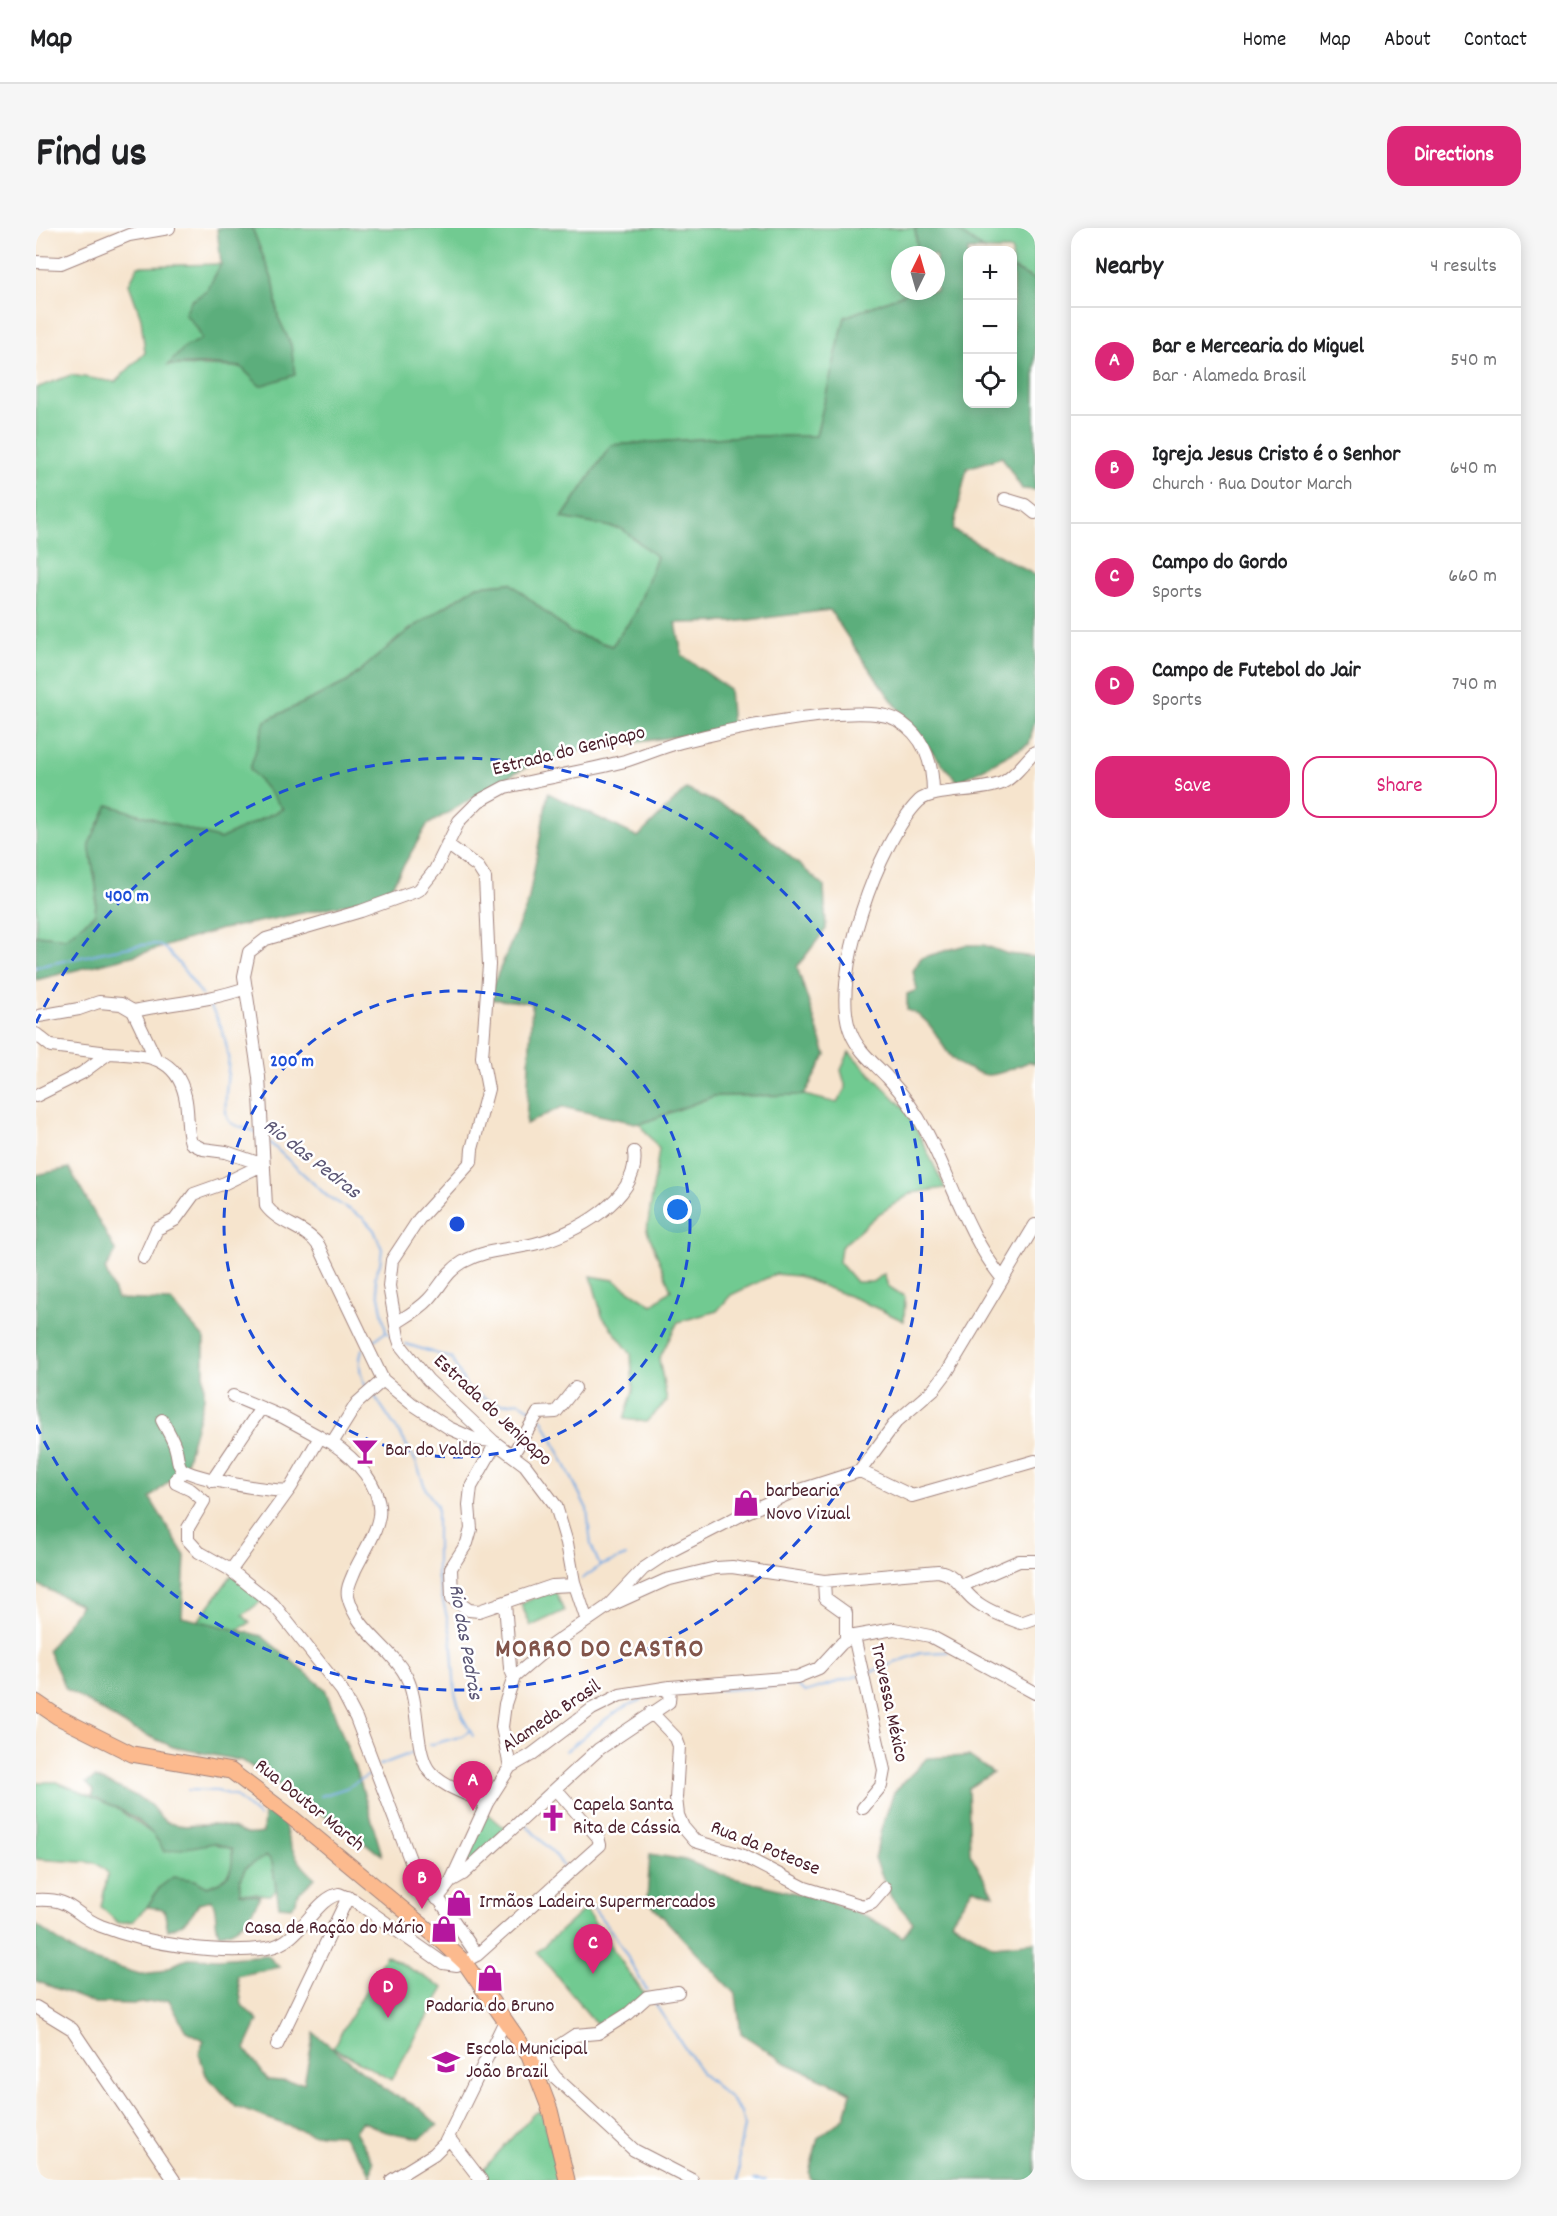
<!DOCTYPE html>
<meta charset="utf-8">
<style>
:root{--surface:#fff;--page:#f6f6f6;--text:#202124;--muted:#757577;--line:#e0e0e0;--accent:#db2777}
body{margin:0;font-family:Dekko,sans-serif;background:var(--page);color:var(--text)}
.controls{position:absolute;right:18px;top:18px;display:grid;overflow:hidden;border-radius:12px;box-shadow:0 3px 15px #0003}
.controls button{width:54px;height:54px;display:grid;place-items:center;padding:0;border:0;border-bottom:2px solid var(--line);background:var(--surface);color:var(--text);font:30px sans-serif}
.compass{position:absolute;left:855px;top:18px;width:54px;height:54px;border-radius:50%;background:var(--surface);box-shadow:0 3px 15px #0003;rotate:5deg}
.you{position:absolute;left:642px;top:982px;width:21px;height:21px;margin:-15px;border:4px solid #fff;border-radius:50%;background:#1a73e8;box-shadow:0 0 0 9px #1a73e833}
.badge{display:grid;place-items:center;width:39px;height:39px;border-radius:50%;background:var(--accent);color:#fff;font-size:20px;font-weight:700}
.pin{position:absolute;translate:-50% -50px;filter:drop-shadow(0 2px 3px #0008)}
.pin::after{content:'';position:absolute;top:32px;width:21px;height:18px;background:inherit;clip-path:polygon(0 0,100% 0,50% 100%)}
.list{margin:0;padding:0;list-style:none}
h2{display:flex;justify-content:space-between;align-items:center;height:78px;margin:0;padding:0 24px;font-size:26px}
h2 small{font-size:20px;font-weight:400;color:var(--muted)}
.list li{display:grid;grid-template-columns:39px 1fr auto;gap:18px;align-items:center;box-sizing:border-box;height:108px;padding:0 24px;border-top:2px solid var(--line)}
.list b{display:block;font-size:22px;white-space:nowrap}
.list p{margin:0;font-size:20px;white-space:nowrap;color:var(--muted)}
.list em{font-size:20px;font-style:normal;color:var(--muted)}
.actions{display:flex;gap:12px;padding:18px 24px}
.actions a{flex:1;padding:14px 0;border:2px solid var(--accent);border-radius:18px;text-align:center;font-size:21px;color:var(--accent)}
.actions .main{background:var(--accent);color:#fff}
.icon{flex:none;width:33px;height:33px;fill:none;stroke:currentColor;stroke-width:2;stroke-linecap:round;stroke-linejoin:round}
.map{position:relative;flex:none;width:999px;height:1952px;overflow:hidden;border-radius:18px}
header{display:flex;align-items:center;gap:36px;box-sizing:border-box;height:84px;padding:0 30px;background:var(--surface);border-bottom:2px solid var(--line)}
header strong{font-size:28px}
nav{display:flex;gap:33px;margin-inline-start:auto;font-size:21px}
.intro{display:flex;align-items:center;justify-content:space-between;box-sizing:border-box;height:144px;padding:0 36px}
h1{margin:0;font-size:42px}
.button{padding:15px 27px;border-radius:18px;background:var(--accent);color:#fff;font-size:21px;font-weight:700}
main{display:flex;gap:36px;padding:0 36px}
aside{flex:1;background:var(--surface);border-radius:18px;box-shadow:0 3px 15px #0003}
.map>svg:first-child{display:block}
.green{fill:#71ca91;stroke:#5e745e;stroke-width:1.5}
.forest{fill:#5cae7b;stroke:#536653;stroke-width:1.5}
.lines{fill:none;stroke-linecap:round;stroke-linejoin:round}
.stream{stroke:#77abe4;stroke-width:2}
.minor-casing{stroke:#a0827c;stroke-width:14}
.major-casing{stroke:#a0827c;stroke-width:17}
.minor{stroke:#fff;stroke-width:12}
.major{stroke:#fcba8e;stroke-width:15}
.ring{fill:none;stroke:#1d4ed8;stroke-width:3;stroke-dasharray:10 8}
.labels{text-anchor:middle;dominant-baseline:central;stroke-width:5;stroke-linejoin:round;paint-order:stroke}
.street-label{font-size:20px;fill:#4a1f2b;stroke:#fff}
.poi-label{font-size:20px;fill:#4a1f2b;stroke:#fff;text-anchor:start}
.water-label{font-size:21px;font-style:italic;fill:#5c5775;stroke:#fff}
.district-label{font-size:26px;font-weight:bold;letter-spacing:1.5px;fill:#82554b;stroke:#fff}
.centre{fill:#1d4ed8;stroke:#fff;stroke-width:3}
.ring-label{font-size:18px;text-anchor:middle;font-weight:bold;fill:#1d4ed8;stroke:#fff;stroke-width:5;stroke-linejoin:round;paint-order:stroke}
</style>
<header>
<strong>Map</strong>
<nav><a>Home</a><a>Map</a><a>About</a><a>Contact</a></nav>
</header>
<div class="intro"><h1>Find us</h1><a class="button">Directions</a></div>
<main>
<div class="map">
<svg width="999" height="1952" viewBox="0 0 999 1952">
<rect width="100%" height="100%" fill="#fff"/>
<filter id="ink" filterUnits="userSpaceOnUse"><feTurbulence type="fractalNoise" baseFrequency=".0167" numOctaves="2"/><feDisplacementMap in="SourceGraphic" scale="12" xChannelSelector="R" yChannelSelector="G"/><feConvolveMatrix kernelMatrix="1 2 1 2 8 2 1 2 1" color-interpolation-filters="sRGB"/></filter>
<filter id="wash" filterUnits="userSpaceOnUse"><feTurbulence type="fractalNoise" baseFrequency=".008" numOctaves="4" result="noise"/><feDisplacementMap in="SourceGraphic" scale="24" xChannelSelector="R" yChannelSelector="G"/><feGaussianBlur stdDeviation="1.35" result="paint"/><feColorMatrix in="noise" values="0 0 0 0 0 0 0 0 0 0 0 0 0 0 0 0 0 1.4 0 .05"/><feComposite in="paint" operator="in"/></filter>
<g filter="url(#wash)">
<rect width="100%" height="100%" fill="#f6e4cd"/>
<path class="green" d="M216,0H879L882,27H864V63H876L809,89L780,209L709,208L575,217L526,290L586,301L621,329L599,386L576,418L535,405L474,355L441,358L370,404L311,454L229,493L248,580L184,611L72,577L53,616L61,663L59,686L30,710L0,707V160L35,147L79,154L109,125L105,90L93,56L102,38L185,36L171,63L156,73L166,112L149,119L133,137L205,139L255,117L242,89L238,56Z
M917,0H999V52L977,40L976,22H949Z
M813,824L872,884L909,960L876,965L844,985L805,1019L803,1034L820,1054H836L848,1046L852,1058L869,1069L868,1093L823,1072L761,1048L739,1046L695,1067L681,1083L642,1094L623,1131L631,1173L610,1194L588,1191L597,1163L595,1126L566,1088L555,1048L578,1052L616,1077L635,1062L611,1002L623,921L604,896L678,868L768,867L801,875L810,860L805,842Z
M198,1344L227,1372L207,1387L214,1395L201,1402L162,1393Z
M518,1361L528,1383L495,1398L485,1376Z
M0,1554H21L76,1577L121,1609L178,1615L196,1621L197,1638L187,1653L171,1659L159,1652L124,1659L111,1679L97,1693L82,1695L65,1679L72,1645L60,1635L0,1631Z
M449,1583L473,1604L425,1646Z
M231,1628L236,1634L240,1662L234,1667L204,1665V1652L210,1639Z
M549,1681L610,1769L562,1798L501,1724Z
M350,1727L408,1760L355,1852L297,1819Z
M504,1883L509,1894L523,1952H452L445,1944L497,1886Z"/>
<path class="forest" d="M181,0H216L238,56L242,89L255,117L259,147L224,158L205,139L165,136L132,137L149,119L166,111L161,100L149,86L155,73L171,63L185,36Z
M879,0H917L949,22H932V176H976L977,40L999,52V262L986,261L966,229L931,240L917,302L999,347V493L993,516L922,554C874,500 833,443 794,382L697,394L640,395L646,427L693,461L696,500L536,524L484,542L391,597L350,668L182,702L104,726L0,752V707L30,710L59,686L61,663L53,616L72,577L184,611L247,581L214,541L229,493L311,454L370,404L441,358L474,355L535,405L576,418L599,386L621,329L586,301L526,290L575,217L709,208H780L809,89L876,63H900V27H882Z
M650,561L705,586L788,658L790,701L761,739L790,827L768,867L678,868L604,896L526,879L490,896L496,775L451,771L492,675L512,565L602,609Z
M929,717H948L972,726L999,729V836L993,834C981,838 967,846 954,847C948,848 941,844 936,842C901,832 907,793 871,782V766L881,762L877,743L885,730Z
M33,940L80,1024L69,1041L81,1071L135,1073L168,1110V1170L149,1239L114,1270L149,1328L146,1389L226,1408L289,1461L325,1556L346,1627L207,1533L137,1519L89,1497L30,1461L12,1422L45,1377L0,1356V947Z
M933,1528L957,1545L932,1560L934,1625L958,1667L937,1660L915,1693L957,1718L999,1714V1952H775L773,1945L782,1910L809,1889L815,1864L748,1834L705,1805L700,1767L611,1672L614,1626L649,1632L689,1648L788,1672L832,1689L867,1709L877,1694L855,1669L839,1631L845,1601L858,1564L891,1530Z
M59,1550C76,1557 98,1565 113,1576C120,1582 124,1592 133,1595C153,1602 172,1593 192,1599C210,1603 204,1609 227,1605L228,1582L249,1596C251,1617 263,1637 279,1650L261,1667L260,1674L255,1679L243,1678L236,1634L231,1628L210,1639L204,1652V1665L224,1668C216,1687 204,1704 183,1706C178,1694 182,1684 176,1672L163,1675C155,1689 148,1697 132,1702L128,1681L111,1679L124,1659L137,1649L159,1652L171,1659C193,1652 198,1644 196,1621L178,1615L128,1624C116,1596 84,1580 56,1569L58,1563L50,1555Z
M0,1697L44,1728L104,1746L123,1744L152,1730L182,1731L231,1727L243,1739L201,1748L206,1777L222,1793L209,1821L232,1852L268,1855L278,1805L354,1865L382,1879L402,1897L384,1910L350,1904L326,1893L319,1903L337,1934L335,1949L330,1937L306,1907L275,1906L200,1879L170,1847L163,1826L168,1812L149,1802L133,1772L99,1776L58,1775L0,1753Z"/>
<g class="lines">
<path class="stream" d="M0,739C22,735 111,712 124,717C136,723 157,755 166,767
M171,774C183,790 189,807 192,826C195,842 183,887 195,895C203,900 214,900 222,905
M231,912L291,968L327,990L338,1002L346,1021L344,1036L339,1048L350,1104L357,1109
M335,1114L350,1104
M370,1116L415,1130L432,1161L456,1174L465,1176L483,1174L498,1183
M326,1121C322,1134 323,1149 332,1161
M338,1167L366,1209L380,1234L390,1262L401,1278V1348L415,1406L419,1465L425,1486L437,1508
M506,1190L551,1281L555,1317L564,1338
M546,1351L564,1338L590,1328
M832,1445L885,1425L912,1424
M638,1465L760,1457L769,1464L824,1447
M393,1517L427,1508L434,1502
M530,1523C562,1498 587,1471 629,1466
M344,1537L381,1523
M152,1562L181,1563L199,1568L223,1589
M285,1568L310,1560L335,1546
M489,1596L521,1629L529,1641
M554,1676L580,1709L611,1763
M617,1773L667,1847L692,1868L705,1884L708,1898L703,1924V1952
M717,1952H730"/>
</g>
</g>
<g filter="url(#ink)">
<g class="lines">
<defs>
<path id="minor" d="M0,34L25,35L93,7L133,0
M969,271L989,277L999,285
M411,616L442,639L449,650L453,737L446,829L452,861L436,921L435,934L383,991L356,1032L353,1058L362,1109L365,1118L392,1152L457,1213L489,1237L520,1278L531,1315L538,1354L551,1393
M97,783C135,775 173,773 210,760
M3,788L43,781L63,774L85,776L97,783L119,829
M0,806L15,818L73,825
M0,868L46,845L73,825C108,827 140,827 149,868C153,884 150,900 155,915L167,921L190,924L228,937
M108,1030L121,1001L139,992L158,966L189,955L226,937
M966,1050C932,1008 916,953 891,905C881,886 867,866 852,850C839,836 822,823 815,805C792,752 844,611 883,573C897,560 943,565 966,555C980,548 988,534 999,524
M360,1095C371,1088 384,1081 393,1071C405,1058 411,1043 427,1034C450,1021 473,1022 498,1016C536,1007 605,971 598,924
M197,1168L247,1189L284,1209
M126,1192C131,1202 138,1212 140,1222C142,1228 141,1234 145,1240C152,1250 240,1265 253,1262
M457,1213L438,1211L413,1200L375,1175L347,1152L283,1018C270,999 243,996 230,978L223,849L208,748L213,724L230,711L325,683L383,662L399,642L423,593L443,573L469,559C509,550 550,543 589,533C608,527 626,519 645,514C687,503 825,472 861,492C889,508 897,535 897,565
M296,1215C318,1230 347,1258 343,1288C340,1307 327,1325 319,1342C316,1350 310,1360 312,1368C320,1403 355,1419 370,1448C384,1474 378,1519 392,1541C403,1558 434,1567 451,1575
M460,1215L435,1259L433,1277L435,1301L431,1315L415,1340L416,1370L433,1382L443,1383L516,1358L539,1357
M477,1226L502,1185L520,1184L539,1160
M148,1243L140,1251V1255L155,1262L168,1273L152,1300V1312L163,1324L193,1341L238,1377L306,1463L320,1490L383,1655L405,1674L441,1727
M824,1243L876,1268L999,1233
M176,1253L225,1180
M195,1342L255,1259L284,1209L296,1215L321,1175L347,1152
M788,1353L789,1370L810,1385V1412
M925,1358L983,1333H999
M469,1375L474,1440L478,1449
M577,1376L630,1352L680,1340L696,1339L788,1353L902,1343C922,1346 926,1365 942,1375C954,1384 971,1390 985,1395L999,1390
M818,1408L848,1542L845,1558L827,1580
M615,1484L640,1510L643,1518L640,1570L642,1587L647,1599L659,1613L705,1627L769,1660L827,1678L836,1675L849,1660
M474,1539L466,1499L469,1476L478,1449L513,1419L571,1379L607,1341L631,1325L711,1284L752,1266L824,1243L860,1194L898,1161L911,1144L999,997
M415,1653L427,1646L563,1521L633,1474L634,1459
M401,1671L415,1653L451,1575L474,1539L495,1527L556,1481L584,1467L634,1459L761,1449L783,1440L806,1415L818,1408L858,1401L894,1408L999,1465
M0,1672C38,1670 34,1685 65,1698C111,1716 183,1727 231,1720C265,1715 278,1671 303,1666L319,1673L407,1735L421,1737L441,1727L564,1617L562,1609L520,1561
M0,1779L36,1801L138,1952
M241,1817L312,1669
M497,1827L507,1828L539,1807L562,1805L592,1786L611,1769L642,1764
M505,1829L519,1849L598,1922L656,1952
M412,1909L445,1952
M356,1952L398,1926L409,1915L469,1793"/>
<path id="major" d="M0,1474L22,1489L96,1526L195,1543L254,1588L409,1716L429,1735L493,1827L514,1882L531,1952"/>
</defs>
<use href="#minor" class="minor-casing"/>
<use href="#major" class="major-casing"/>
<use href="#minor" class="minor"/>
<use href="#major" class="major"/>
</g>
</g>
<g class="ring">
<circle cx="421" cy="996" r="233"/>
<path d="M0 795A466 466 0 1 1 0 1197"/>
</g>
<defs>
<symbol id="bar-bare" viewBox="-9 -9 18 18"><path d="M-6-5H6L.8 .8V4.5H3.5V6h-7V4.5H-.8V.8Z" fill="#b5179e" stroke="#fff" stroke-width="2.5" paint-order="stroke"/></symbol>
<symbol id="shop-bare" viewBox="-9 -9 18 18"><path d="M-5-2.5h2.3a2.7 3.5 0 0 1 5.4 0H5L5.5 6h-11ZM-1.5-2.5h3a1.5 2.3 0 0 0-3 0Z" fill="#b5179e" stroke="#fff" stroke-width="2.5" paint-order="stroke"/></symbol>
<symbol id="church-bare" viewBox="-9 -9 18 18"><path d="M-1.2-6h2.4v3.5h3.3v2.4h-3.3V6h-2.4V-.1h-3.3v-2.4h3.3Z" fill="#b5179e" stroke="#fff" stroke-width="2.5" paint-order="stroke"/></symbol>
<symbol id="school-bare" viewBox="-9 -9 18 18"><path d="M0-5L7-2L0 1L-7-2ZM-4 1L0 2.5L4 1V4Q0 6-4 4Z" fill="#b5179e" stroke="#fff" stroke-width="2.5" paint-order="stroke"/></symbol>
</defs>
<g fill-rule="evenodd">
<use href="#bar-bare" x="310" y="1204" width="38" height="38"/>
<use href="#shop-bare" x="691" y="1256" width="38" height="38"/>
<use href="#church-bare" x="498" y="1571" width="38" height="38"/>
<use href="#shop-bare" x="404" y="1656" width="38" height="38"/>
<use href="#shop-bare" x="389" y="1682" width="38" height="38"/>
<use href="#shop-bare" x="435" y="1731" width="38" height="38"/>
<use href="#school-bare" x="391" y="1815" width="38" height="38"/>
</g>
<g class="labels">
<g class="street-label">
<text transform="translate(533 524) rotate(-14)">Estrada do Genipapo</text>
<text transform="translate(456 1183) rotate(43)">Estrada do Jenipapo</text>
<text transform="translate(852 1475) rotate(78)">Travessa México</text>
<text transform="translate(516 1489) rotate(-34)">Alameda Brasil</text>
<text transform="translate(273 1578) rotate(39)">Rua Doutor March</text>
<text transform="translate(729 1621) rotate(22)">Rua da Poteose</text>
</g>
<g class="poi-label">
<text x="349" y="1223">Bar do Valdo</text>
<text x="730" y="1264">barbearia<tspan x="730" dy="23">Novo Vizual</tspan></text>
<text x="537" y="1578">Capela Santa<tspan x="537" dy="23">Rita de Cássia</tspan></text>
<text x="443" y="1675">Irmãos Ladeira Supermercados</text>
<text x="388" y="1701" text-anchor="end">Casa de Ração do Mário</text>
<text x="454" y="1779" text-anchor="middle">Padaria do Bruno</text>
<text x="430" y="1822">Escola Municipal<tspan x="430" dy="23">João Brazil</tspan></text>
</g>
<g class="water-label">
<text transform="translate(275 932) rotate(38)">Rio das Pedras</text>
<text transform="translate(428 1414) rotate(80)">Rio das Pedras</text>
</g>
<g class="district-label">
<text x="564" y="1422">MORRO DO CASTRO</text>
</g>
</g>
<circle cx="421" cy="996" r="9" class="centre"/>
<g class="ring-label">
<text x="91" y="673">400 m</text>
<text x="256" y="838">200 m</text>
</g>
</svg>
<div class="controls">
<button>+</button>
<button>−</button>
<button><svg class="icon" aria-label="locate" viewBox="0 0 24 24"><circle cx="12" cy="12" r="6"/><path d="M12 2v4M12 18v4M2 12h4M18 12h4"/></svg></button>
</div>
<svg class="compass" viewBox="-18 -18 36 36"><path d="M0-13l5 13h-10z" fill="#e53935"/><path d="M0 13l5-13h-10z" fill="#757577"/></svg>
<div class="you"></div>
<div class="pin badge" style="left:437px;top:1583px">A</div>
<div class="pin badge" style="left:386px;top:1681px">B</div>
<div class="pin badge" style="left:557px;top:1746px">C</div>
<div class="pin badge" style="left:352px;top:1790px">D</div>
</div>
<aside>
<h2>Nearby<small>4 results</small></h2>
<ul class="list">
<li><span class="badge">A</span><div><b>Bar e Mercearia do Miguel</b><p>Bar · Alameda Brasil</p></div><em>540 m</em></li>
<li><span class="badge">B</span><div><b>Igreja Jesus Cristo é o Senhor</b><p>Church · Rua Doutor March</p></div><em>640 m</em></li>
<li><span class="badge">C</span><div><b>Campo do Gordo</b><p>Sports</p></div><em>660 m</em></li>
<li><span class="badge">D</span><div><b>Campo de Futebol do Jair</b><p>Sports</p></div><em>740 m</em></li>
</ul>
<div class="actions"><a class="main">Save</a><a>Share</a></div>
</aside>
</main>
